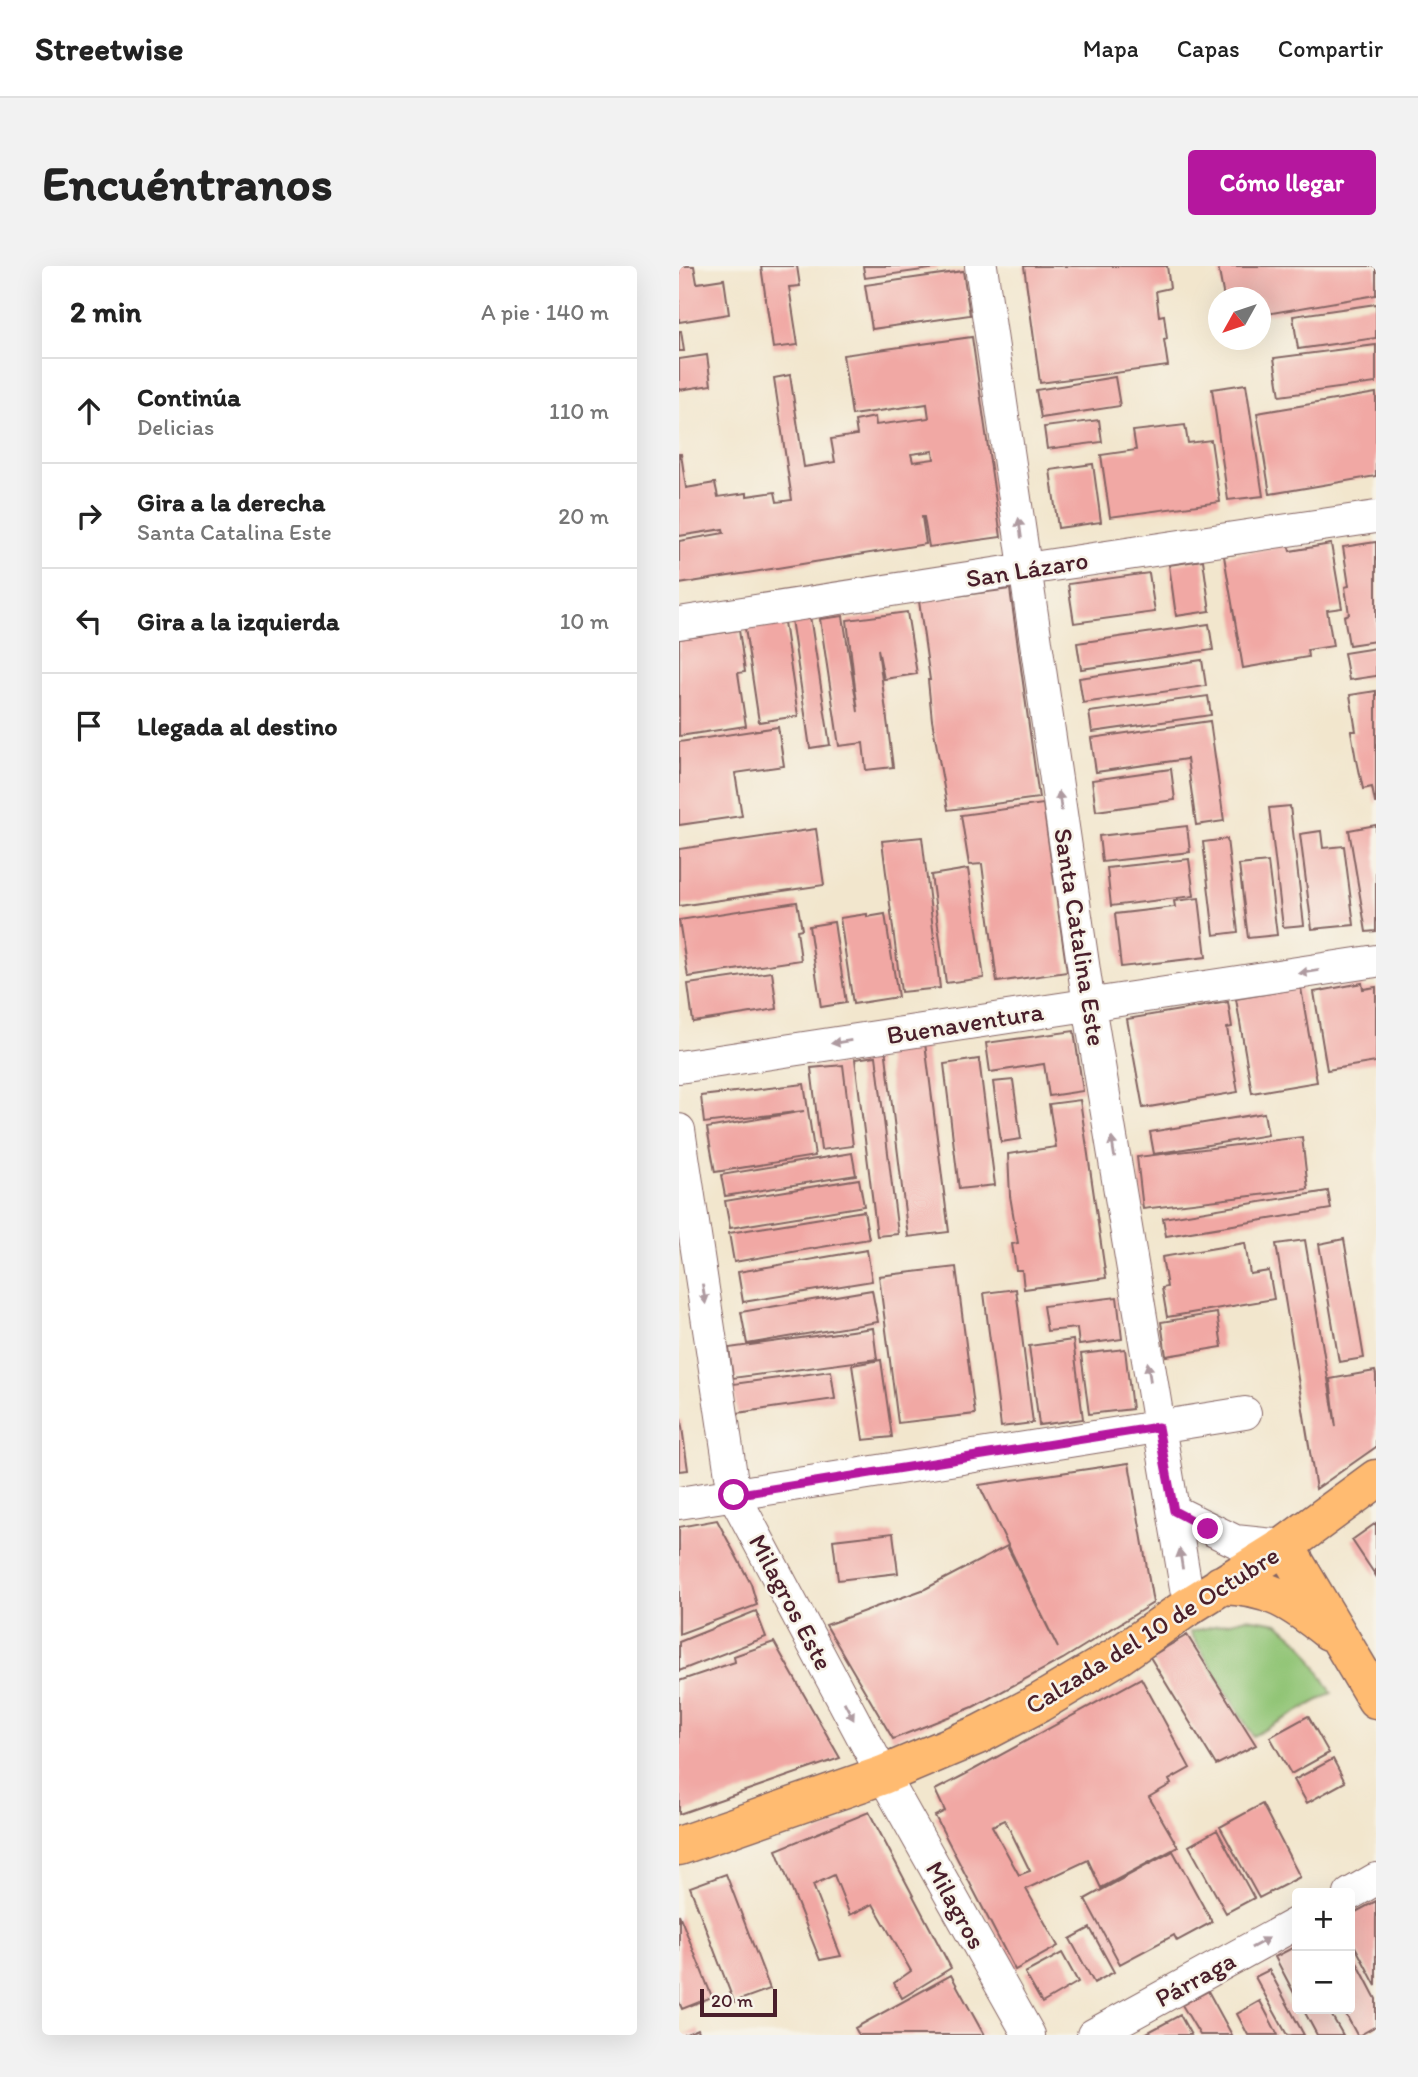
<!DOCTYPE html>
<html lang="es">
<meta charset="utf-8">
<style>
:root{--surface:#fff;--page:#f2f2f2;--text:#222;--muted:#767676;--line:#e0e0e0;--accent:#b5179e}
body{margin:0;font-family:Itim,sans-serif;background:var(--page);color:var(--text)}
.controls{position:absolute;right:21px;bottom:21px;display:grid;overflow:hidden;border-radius:7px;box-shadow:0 7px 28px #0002}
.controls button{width:63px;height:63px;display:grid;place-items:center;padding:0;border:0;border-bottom:2px solid var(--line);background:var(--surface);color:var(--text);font:35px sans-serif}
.compass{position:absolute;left:529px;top:21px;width:63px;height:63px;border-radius:50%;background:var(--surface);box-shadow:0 7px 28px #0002;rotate:230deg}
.scale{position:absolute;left:21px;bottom:18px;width:77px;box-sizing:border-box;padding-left:7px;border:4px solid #4a1f2b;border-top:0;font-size:19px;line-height:24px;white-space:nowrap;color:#4a1f2b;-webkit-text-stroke:5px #f7f3e8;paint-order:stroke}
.stop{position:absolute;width:21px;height:21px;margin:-16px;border:5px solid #b5179e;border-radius:50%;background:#fff}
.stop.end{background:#b5179e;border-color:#fff;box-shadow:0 2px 7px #0008}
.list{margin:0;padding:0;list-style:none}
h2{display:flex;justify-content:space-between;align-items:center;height:91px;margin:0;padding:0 28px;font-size:30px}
h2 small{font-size:23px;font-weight:400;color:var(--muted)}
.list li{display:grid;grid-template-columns:46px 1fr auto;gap:21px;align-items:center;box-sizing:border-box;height:105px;padding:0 28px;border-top:2px solid var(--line)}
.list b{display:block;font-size:26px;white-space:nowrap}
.list p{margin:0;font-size:23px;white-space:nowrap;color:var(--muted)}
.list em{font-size:23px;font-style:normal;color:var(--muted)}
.icon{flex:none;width:38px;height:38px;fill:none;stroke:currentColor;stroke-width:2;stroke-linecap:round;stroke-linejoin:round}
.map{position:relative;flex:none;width:697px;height:1769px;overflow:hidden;border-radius:7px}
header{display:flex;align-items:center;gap:42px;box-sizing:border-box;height:98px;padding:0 35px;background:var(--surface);border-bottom:2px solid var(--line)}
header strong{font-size:33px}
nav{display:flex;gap:38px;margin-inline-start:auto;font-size:24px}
.intro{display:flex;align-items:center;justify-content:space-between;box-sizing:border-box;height:168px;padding:0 42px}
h1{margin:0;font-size:49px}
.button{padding:18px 32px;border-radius:7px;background:var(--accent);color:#fff;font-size:24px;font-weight:700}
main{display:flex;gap:42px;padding:0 42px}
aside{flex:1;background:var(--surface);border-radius:7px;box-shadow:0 7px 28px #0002}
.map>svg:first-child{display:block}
.green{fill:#90c475;stroke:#6d7250;stroke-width:2}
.building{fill:#f1a8a4;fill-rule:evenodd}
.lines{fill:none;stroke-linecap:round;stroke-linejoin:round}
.minor-casing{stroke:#856564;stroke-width:34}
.major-casing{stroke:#856564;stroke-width:41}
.minor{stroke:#fff;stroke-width:32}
.major{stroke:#ffbb71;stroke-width:38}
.oneway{fill:#ae9aa0}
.route{stroke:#b5179e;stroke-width:9}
.labels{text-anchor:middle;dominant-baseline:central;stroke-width:5;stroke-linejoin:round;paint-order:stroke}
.street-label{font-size:26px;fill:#4a1f2b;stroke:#f7f3e8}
</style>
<header>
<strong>Streetwise</strong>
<nav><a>Mapa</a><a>Capas</a><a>Compartir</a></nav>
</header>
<div class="intro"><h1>Encuéntranos</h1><a class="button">Cómo llegar</a></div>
<main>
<aside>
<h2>2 min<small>A pie · 140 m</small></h2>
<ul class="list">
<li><svg class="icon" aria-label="ahead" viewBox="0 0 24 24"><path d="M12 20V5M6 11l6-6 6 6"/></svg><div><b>Continúa</b><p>Delicias</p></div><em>110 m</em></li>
<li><svg class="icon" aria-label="right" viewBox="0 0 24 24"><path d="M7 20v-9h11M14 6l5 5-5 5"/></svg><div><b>Gira a la derecha</b><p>Santa Catalina Este</p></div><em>20 m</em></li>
<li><svg class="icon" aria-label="left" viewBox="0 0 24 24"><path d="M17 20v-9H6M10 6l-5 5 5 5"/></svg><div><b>Gira a la izquierda</b></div><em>10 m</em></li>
<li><svg class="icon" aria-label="arrive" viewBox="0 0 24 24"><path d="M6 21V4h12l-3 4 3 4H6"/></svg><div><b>Llegada al destino</b></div></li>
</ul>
</aside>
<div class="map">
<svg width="697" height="1769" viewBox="0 0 697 1769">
<rect width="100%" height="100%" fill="#f7f3e8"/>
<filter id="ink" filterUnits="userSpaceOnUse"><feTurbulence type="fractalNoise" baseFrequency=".0143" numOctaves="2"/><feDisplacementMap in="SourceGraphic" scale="14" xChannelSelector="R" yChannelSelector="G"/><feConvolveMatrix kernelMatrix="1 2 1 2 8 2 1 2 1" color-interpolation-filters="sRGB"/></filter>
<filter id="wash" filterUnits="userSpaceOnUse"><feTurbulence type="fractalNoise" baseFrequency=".00686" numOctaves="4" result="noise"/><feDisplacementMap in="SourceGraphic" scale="28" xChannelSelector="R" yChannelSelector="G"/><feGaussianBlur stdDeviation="1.57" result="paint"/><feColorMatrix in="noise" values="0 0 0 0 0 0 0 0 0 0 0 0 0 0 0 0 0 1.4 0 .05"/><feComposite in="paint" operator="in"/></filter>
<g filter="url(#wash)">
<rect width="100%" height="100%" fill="#f2e6cd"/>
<path class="green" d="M568,1352L599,1357L623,1378L653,1427L574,1470L511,1366Z"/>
<g id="blocks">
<path class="building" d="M0,0H15L18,17L45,13L50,48L0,56Z
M82,0H118L121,20L110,21L119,79L94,82Z
M184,0H259V2L186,12Z
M345,0H488L491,22L477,25L480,50L485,49L488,73L485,74L489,100L361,117Z
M539,0H697V29L582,49V32H545Z
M284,5L291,49L193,63L186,19Z
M697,38V72L619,83L614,50Z
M0,65H2L5,85H0Z
M293,71L322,271L250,281L245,251H243L247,278L0,318V275L45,267L44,263L0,270V188H2L7,222L36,217L39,231L68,227V230L96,226L98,236L113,234L95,112L111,109L125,201L156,196L152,173L178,169L176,155L196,151L197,159L250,152L248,138L173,149L164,89ZM254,185L255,193L234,196L232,188Z
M697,79V117L601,130L595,92Z
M28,89L32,119L0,124V93Z
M436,111L441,140L362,152L357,124Z
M567,118L584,230L549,234L533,123Z
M697,127V210L591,228L578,147Z
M420,154L423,176L368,183L365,161Z
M506,159L509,177L532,174L541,236L431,251L422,189L457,184L454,165Z
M414,198L422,256L379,262L371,204Z
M697,276V375L670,379L665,350L670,348L666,321L670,320L664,281Z
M652,278L663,342L648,344L654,380L628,384L629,391L564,402L545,290L609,279L611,285Z
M524,294L531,345L497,350L490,299Z
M470,307L476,346L395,357L389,318Z
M331,323L360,532L269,544L253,454L249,414H251L240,335Z
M228,346L238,408L205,413L199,383L214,501L187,504L184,477L160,480L141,353L164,350L179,446L168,354Z
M131,350L151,479L131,482L112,353Z
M105,356L119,450L80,456L66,362Z
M530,358L534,384L402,403L398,377Z
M60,364L66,406L59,407L67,460L0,470V373Z
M697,382V410L670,414L665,387Z
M523,394L527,420L404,437L400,412Z
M697,425V537H696L693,521L684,523L678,494H677L672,465H677L671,429Z
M529,430L532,449L413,466L410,446Z
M531,455L545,555L517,559L508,493L417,506L412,472Z
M99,461L105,500L56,507L63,550L0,559V476Z
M492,503L496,534L417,545L413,514Z
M364,538L388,706L318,716L303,598L290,599L282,549Z
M611,540L625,659L604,661L590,542Z
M697,559V665L687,666L670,564Z
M508,560L511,586L423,596L420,570Z
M137,563L145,619L0,640V583Z
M642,565L644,582L665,580L675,659L633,663L621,568Z
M243,571L261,722L222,726L203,575Z
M548,573L559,666L535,669L524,576Z
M510,593L515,630L432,640L428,602Z
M589,596L598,669L569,672L560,599Z
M289,603L305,712L267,717L252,609Z
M520,632L527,691L442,701L436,648L496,641L495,635Z
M118,636L123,663L118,664L122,694L9,711L0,654Z
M188,648V651L206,648L219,731L174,738L161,652Z
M155,656L167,737L142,741L130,660Z
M93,706L98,743L14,756L9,718Z
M683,717L684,723L697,721V796L648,804L635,726Z
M622,722L638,816L573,827L557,733Z
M549,736L553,761L548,762L559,826L464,842L448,753Z
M395,765L404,825L370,830L365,798L311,806L307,777Z
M246,777L270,966L229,971L206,781Z
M197,790L219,968L198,970L176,793Z
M300,793L316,919L280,923L265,798Z
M164,799L174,880L142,884L132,802Z
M334,814L342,873L322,876L314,816Z
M125,818L136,890L36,906L28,862L125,845L25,857L22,830Z
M401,834L427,1012L345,1023L343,1004H337L333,978L339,977L331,930L329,888L377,881L370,838Z
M585,847L589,869L475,888L471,866Z
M623,871L629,923L464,943L458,891Z
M173,887L177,909L46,930L42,909Z
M180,913L185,940L51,962L46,935Z
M649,925L652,943L487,970L484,952Z
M185,945L190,973L55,996L50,967Z
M665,973L685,1092L660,1096L640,978Z
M626,974L657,1161L651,1113L696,1105L697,1109V1181L637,1223L597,978Z
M566,977L571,1008L590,1005L595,1033L488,1051L483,1022L488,1021L483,991Z
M188,984L193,1015L64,1036L59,1006Z
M277,1001L296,1148L219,1157L200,1010Z
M337,1023L354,1157L322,1161L305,1027Z
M193,1024L199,1056L68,1078L62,1046Z
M438,1031L443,1073L400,1079L398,1062L368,1065L364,1040Z
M538,1047L543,1081L487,1090L482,1056Z
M194,1062L198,1093L54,1112L50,1082Z
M394,1074L404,1153L360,1159L350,1080Z
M446,1083L453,1143L410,1148L402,1088Z
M202,1094L213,1171L184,1174L173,1099Z
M152,1105L156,1133L58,1147L54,1118Z
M0,1154H2L9,1204L0,1205Z
M450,1197L474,1337L384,1393L294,1441L214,1473L147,1359L246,1323L328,1280L379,1382L300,1219Z
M38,1254L72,1318L78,1339L0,1368V1261Z
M697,1257V1310L673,1274Z
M214,1267L219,1307L159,1314L154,1274Z
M77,1345L87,1371L0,1405V1376Z
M508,1369L577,1479L537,1499L471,1391Z
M95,1376L161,1492L0,1548V1415L56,1396L55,1390Z
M462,1412L511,1502L490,1514L492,1518L470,1531L499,1581L422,1622L409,1594L347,1623L379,1680L336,1704L256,1550L266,1545L256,1524L285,1509ZM326,1554L351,1605L340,1609L313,1560Z
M629,1450L650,1487L612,1508L591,1471Z
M654,1493L666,1516L628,1537L615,1514Z
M583,1538L621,1611L580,1632L541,1561Z
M190,1546L272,1702L223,1732L215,1717L232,1705L194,1638L171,1649L155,1609L134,1619L162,1690L141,1694L97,1584Z
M538,1564L575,1632L547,1647L510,1580Z
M494,1585L533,1656L498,1675L495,1669L441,1698L406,1633Z
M47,1608L91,1723L55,1736L11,1621Z
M697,1635V1720L671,1671V1649Z
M0,1648L33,1731L3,1743L0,1736Z
M411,1662L435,1706L415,1717L391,1673Z
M615,1681L618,1686V1733L596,1691Z
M671,1683L697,1733V1760L681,1769H678L664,1743H671Z
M383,1687L399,1716L363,1737L346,1707Z
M590,1704L625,1769H608L576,1711Z
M272,1709L305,1769H180L176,1762Z
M529,1725L553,1769H521L503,1739Z
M581,1735L599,1769H569L558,1748Z
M624,1743H649L664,1769H638Z
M501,1749L512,1769H464Z
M19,1763L21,1769H5Z"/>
</g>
</g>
<g filter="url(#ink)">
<use href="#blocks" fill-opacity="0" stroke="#856564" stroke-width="2"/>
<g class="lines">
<defs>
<path id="minor" d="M302,0L410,739L510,1340
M0,357L347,303L697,251
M0,801L697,695
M0,864L55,1229L204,1509L350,1769
M0,1237L566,1147
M495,1245L556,1275L606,1280
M671,1628L697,1613
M414,1769L618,1657"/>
<path id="major" d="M606,1280L697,1433
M542,1319C590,1320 614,1336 650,1365
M0,1580L204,1509L301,1468L360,1437L439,1390L510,1340L606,1280L697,1213"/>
</defs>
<use href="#minor" class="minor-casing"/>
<use href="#major" class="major-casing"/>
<use href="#minor" class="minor"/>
<use href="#major" class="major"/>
</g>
<defs><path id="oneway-solid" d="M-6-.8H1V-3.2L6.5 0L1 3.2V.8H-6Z" transform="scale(1.75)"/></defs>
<g class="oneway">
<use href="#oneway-solid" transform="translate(341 262) rotate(-98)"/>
<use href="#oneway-solid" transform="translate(381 535) rotate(-98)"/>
<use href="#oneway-solid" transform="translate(630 706) rotate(171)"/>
<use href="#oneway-solid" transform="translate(162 776) rotate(171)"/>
<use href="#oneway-solid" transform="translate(434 881) rotate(-99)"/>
<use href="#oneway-solid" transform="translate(25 1028) rotate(81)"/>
<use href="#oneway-solid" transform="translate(470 1106) rotate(-99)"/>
<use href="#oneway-solid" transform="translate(502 1293) rotate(-99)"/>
<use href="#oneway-solid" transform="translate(170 1445) rotate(62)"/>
<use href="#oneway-solid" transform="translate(581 1677) rotate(-29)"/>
</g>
</g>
<g class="lines" filter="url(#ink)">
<path class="route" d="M55,1229L479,1161L495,1245L529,1263"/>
</g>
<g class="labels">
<g class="street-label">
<text transform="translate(348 303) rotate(-9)">San Lázaro</text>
<text transform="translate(401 671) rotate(81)">Santa Catalina Este</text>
<text transform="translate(286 757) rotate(-9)">Buenaventura</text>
<text transform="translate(112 1336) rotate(62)">Milagros Este</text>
<text transform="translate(473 1364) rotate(-32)">Calzada del 10 de Octubre</text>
<text transform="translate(277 1639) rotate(61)">Milagros</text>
<text transform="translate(516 1713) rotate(-29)">Párraga</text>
</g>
</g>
</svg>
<div class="controls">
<button>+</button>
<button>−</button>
</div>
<svg class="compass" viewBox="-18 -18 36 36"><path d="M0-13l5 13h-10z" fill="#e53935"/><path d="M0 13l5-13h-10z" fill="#767676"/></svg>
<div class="scale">20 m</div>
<div class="stop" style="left:55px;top:1229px"></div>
<div class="stop end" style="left:529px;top:1263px"></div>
</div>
</main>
